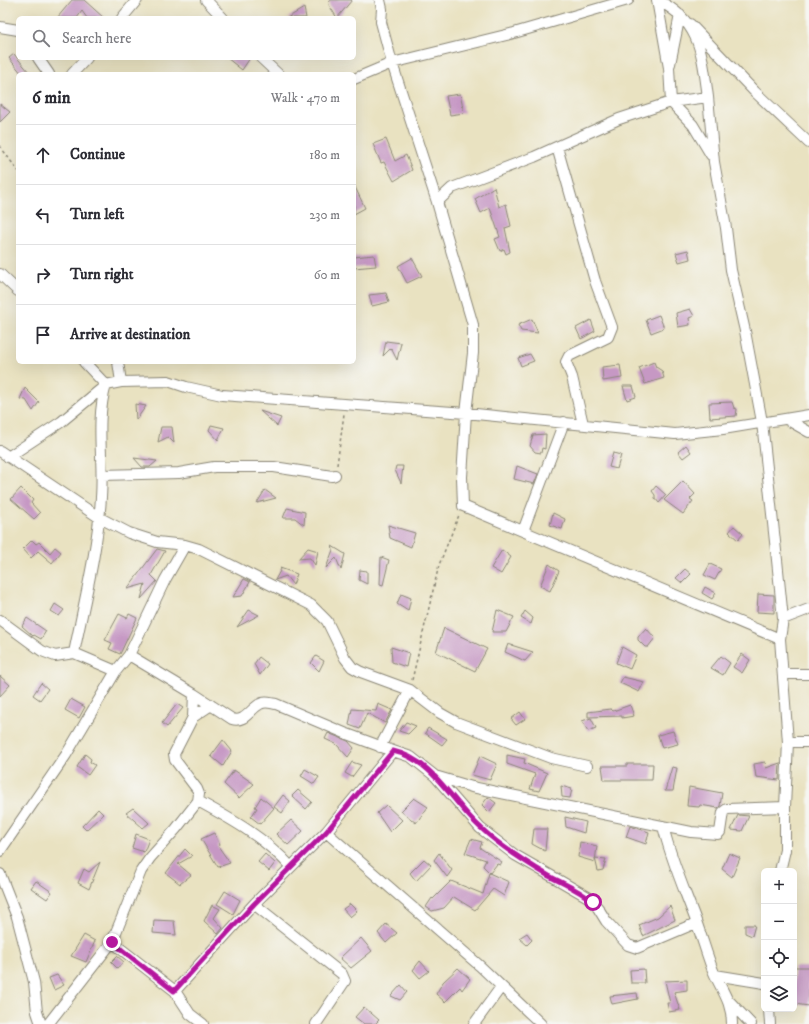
<!DOCTYPE html>
<meta charset="utf-8">
<style>
:root{--surface:#fff;--page:#f2f2f3;--text:#2b2b33;--muted:#7c7c81;--line:#e1e1e2}
body{margin:0;font-family:"IM FELL DW Pica",serif;background:var(--page);color:var(--text)}
.controls{position:absolute;right:12px;bottom:12px;display:grid;overflow:hidden;border-radius:6px;box-shadow:0 4px 16px #0002}
.controls button{width:36px;height:36px;display:grid;place-items:center;padding:0;border:0;border-bottom:1px solid var(--line);background:var(--surface);color:var(--text);font:20px sans-serif}
.stop{position:absolute;width:12px;height:12px;margin:-9px;border:3px solid #b5179e;border-radius:50%;background:#fff}
.stop.end{background:#b5179e;border-color:#fff;box-shadow:0 1px 4px #0008}
.list{margin:0;padding:0;list-style:none}
h2{display:flex;justify-content:space-between;align-items:center;height:52px;margin:0;padding:0 16px;font-size:17px}
h2 small{font-size:13px;font-weight:400;color:var(--muted)}
.list li{display:grid;grid-template-columns:26px 1fr auto;gap:12px;align-items:center;box-sizing:border-box;height:60px;padding:0 16px;border-top:1px solid var(--line)}
.list b{display:block;font-size:15px;white-space:nowrap}
.list em{font-size:13px;font-style:normal;color:var(--muted)}
.icon{flex:none;width:22px;height:22px;fill:none;stroke:currentColor;stroke-width:2;stroke-linecap:round;stroke-linejoin:round}
.map{position:relative;flex:none;width:809px;height:1024px;overflow:hidden}
.search{position:absolute;background:var(--surface);box-shadow:0 4px 16px #0002;left:16px;top:16px;width:340px;height:44px;display:flex;align-items:center;gap:10px;box-sizing:border-box;padding:0 14px;border-radius:6px;color:var(--muted);font-size:15px}
.panel{position:absolute;background:var(--surface);box-shadow:0 4px 16px #0002;left:16px;top:72px;width:340px;height:292px;border-radius:6px}
.map>svg:first-child{display:block}
.building{fill:#c698c4}
.lines{fill:none;stroke-linecap:round;stroke-linejoin:round}
.minor-casing{stroke:#8a8676;stroke-width:12}
.path{stroke:#8a8676;stroke-width:1.5;stroke-dasharray:3 3;stroke-linecap:butt}
.minor{stroke:#fff;stroke-width:10}
.route{stroke:#b5179e;stroke-width:5}
</style>
<div class="map">
<svg width="809" height="1024" viewBox="0 0 809 1024">
<rect width="100%" height="100%" fill="#f6f6f2"/>
<filter id="ink" filterUnits="userSpaceOnUse"><feTurbulence type="fractalNoise" baseFrequency=".025" numOctaves="2"/><feDisplacementMap in="SourceGraphic" scale="8" xChannelSelector="R" yChannelSelector="G"/><feConvolveMatrix kernelMatrix="1 2 1 2 8 2 1 2 1" color-interpolation-filters="sRGB"/></filter>
<filter id="wash" filterUnits="userSpaceOnUse"><feTurbulence type="fractalNoise" baseFrequency=".012" numOctaves="4" result="noise"/><feDisplacementMap in="SourceGraphic" scale="16" xChannelSelector="R" yChannelSelector="G"/><feGaussianBlur stdDeviation="0.9" result="paint"/><feColorMatrix in="noise" values="0 0 0 0 0 0 0 0 0 0 0 0 0 0 0 0 0 1.4 0 .05"/><feComposite in="paint" operator="in"/></filter>
<g filter="url(#wash)">
<rect width="100%" height="100%" fill="#e9e2c1"/>
<g id="blocks">
<path class="building" d="M72,0H84L104,18H87L82,11L77,18H57Z
M330,0H352L337,18L329,5Z
M304,8L306,18H287Z
M14,54L29,72L26,74H22L9,58Z
M227,58H250L242,70Z
M460,94L464,113L450,115L446,96Z
M0,104L10,112L0,122Z
M386,139L395,161L406,155L412,170L394,181L384,162L381,163L373,144Z
M354,185L365,208L354,214Z
M494,187L499,207L506,204L511,226L505,228L510,252L506,254L504,249L500,251L495,239L500,237L490,208L481,213L475,199Z
M688,250L690,259L679,262L676,253Z
M374,255L376,266L354,268V257Z
M412,258L422,276L407,283L398,266Z
M386,293L389,302L372,306L369,295Z
M690,309L694,316L689,318L690,325L678,327L676,313Z
M659,315L664,328L651,333L646,320Z
M532,319L538,333L521,331L518,325Z
M591,320L595,331L581,339L576,328Z
M386,341L401,343L397,360L391,348L383,356Z
M530,354L534,361L521,366L518,358Z
M654,362L656,367L662,371L664,378L645,384L639,368Z
M620,365L622,378L603,381L602,367Z
M623,386H633L636,397L627,400Z
M25,388L39,402L33,411L26,400L20,399Z
M732,402L734,408L737,409L736,416L710,418L709,403Z
M135,404L146,406L136,420Z
M260,411L281,418L277,426Z
M211,425L224,428L218,440L209,430Z
M161,427H172L174,443L168,437L158,442Z
M546,434L545,449L542,448L541,453L535,452L530,446L533,435Z
M686,445L691,452L683,458L678,452Z
M613,453L621,455L617,469L609,467Z
M134,458L157,461L150,467H142Z
M396,466H403L401,483L395,470Z
M517,466L538,474L534,484L514,479Z
M683,481L695,494L690,499L693,501L683,514L664,500Z
M656,486L666,495L659,503L655,498V495L652,491Z
M21,488L33,500L31,503L40,513L34,519L11,499Z
M265,490L276,498L257,503Z
M287,508L305,512L304,525L295,518H283Z
M553,513L565,519L562,529L550,525Z
M388,525L415,533L411,547L390,538Z
M734,526L743,534L738,540L729,532Z
M32,540L36,544L39,542L50,553L55,547L61,552L52,563L38,551L31,558L23,549Z
M332,546L345,554L341,570L336,558L326,568L333,550Z
M308,548L318,551L315,565L310,558L298,559Z
M157,549L165,551L151,575L157,581L141,599L145,584L127,589Z
M502,550L511,557L501,574L491,568Z
M381,557L389,560L383,585L380,584Z
M549,564L559,571L550,591L540,586Z
M710,564L721,569L715,580L704,575Z
M280,568L297,574L293,585L286,576L275,580L281,569Z
M685,569L691,574L682,583L676,578Z
M360,570L367,571V584L359,580Z
M244,579L250,582L242,596L233,597Z
M705,587L716,593L712,599L702,593Z
M401,594L411,598L408,611L397,604Z
M758,594L774,595V613L757,612Z
M55,604L64,610L59,616L51,611Z
M249,610L259,615L237,627Z
M497,610L514,617L506,632H492Z
M525,611L533,618L531,624L521,618Z
M119,614L127,618L129,614L137,618L120,654L109,649L112,643L105,640Z
M27,618L46,631L41,639L34,635L33,636L22,626Z
M444,628L487,649L475,671L436,652Z
M646,628L655,638L648,647H645L638,640V637Z
M508,644L533,652L525,661L505,652Z
M391,647L409,653L406,667L392,662Z
M622,647L636,655L630,669L616,663Z
M742,654L750,660L742,673L733,667Z
M316,656L324,661L319,671L311,663Z
M721,656L730,663L723,675L711,668Z
M259,657L268,664L260,675L254,664Z
M0,676L10,685L0,696Z
M623,677L644,682L639,692L620,683Z
M41,683L48,689L40,700L33,695Z
M71,699L85,707L79,718L65,710Z
M177,704L183,708L167,727L162,723Z
M378,704L392,710L385,723L367,713L360,729L349,725L352,709L376,711Z
M630,705L634,716L622,718V716L588,717V712L611,709L613,711Z
M520,712L525,719L516,725L511,719Z
M591,718L596,728L588,731L582,721Z
M406,722L416,726L408,734L399,731Z
M428,728L447,739L442,745L425,733Z
M673,731L678,744L662,748L658,735Z
M328,733L348,741L354,748L348,757L336,744L325,739Z
M223,740L232,751L223,766L211,756Z
M85,754L91,759L90,762L95,765L88,775L77,767Z
M507,755L525,759L524,763L547,773L539,791L530,789L535,774L507,764Z
M480,756L497,764L490,780L472,775Z
M352,762L361,765L352,777L345,773Z
M765,762L766,768L780,763L779,780L756,777L754,764Z
M627,764H653L652,780H604L602,766H627Z
M672,767L677,768L673,791H665Z
M305,769L319,777L314,784L301,776Z
M234,770L254,784L239,798L224,784Z
M561,786L572,789L570,798L562,797Z
M689,787L722,793L720,806L718,808L700,805L699,807L687,806Z
M298,790L312,802L306,809L292,796Z
M283,795L290,801L282,813L274,807Z
M261,797L274,808L260,824L251,817L257,808L255,807Z
M488,797L496,803L489,812L482,805Z
M414,798L428,807L416,823L401,811Z
M386,805L402,820L390,832L377,813Z
M133,808L149,823L143,828L126,813Z
M98,809L103,814L86,830L82,826Z
M738,815L749,816L742,831L731,830Z
M565,817L586,822L584,833L566,827Z
M291,820L303,831L288,845L276,834Z
M630,826L649,832L646,844L626,837Z
M534,829H547L545,851L532,844Z
M214,833L220,845L218,846L230,863L218,867L201,839Z
M136,834L149,839L144,852L132,848Z
M471,839L482,842L480,848L502,862L500,865L497,864L490,873L483,866L486,860L465,853Z
M580,842L597,846L595,862L578,857Z
M185,849L192,856L178,864L191,875L180,884L166,873Z
M439,853L452,870L447,877L434,860Z
M729,853L740,858L732,877L722,869Z
M265,854L275,863L269,871L258,862Z
M595,858L606,859L603,870L598,871Z
M424,859L431,865L416,881L410,873Z
M100,862L89,889L78,883L84,869L89,872Z
M489,873L509,882L504,896L493,889L475,910L454,897L444,908L432,911L426,907L432,898L433,899L451,881L483,894Z
M36,881L52,892L47,899L31,888Z
M225,891L240,900L233,914L217,904Z
M350,904L357,911L350,917L343,909Z
M212,905L220,909L214,918L223,928L218,934L204,921Z
M670,906L675,920L643,936L639,925L658,917Z
M154,920L174,921L176,935L153,933Z
M386,924L397,933L386,943L378,933Z
M745,925H755L752,936L745,933Z
M527,933L532,940L527,945L519,938Z
M84,935L95,941L86,962L71,956Z
M361,938L372,951L351,968L340,958Z
M117,956L124,962L117,968L111,962Z
M420,961L429,971L420,978L413,970Z
M794,967H809V1006L794,1004Z
M458,968L470,979L462,990L460,987L445,1002L436,994L443,982Z
M644,969L645,983H631L630,970Z
M57,975L64,985L54,990L49,978Z
M687,980V990L674,992L680,1010L669,1012L667,1003H670L665,981Z
M401,985L407,992L400,1000L391,996Z
M637,993L638,999L612,1004L610,996Z
M364,1007L379,1020L375,1024H364L355,1017Z"/>
</g>
</g>
<g filter="url(#ink)">
<use href="#blocks" fill-opacity="0" stroke="#8a8676" stroke-width="1"/>
<g class="lines">
<defs>
<path id="minor" d="M206,0L223,18
M380,0L382,9L381,22L392,63L437,202L473,325V353L466,413L462,477L463,506L780,639
M657,0L669,68L671,102L693,125L711,155
M657,0C701,21 702,54 708,97
M122,18L137,0
M690,24L755,92L809,143
M0,27L18,30
M38,58L49,74
M261,58L278,74
M670,64L680,15
M72,74L87,58
M354,79L392,63L514,33L628,0
M557,147L595,281L612,327L608,337L569,356L566,362L572,377L583,424
M0,274L18,291
M84,362L106,385
M118,362L121,382
M788,420L809,432
M0,451L100,518L129,533L157,542L185,545L199,549L311,605L327,621L345,658L352,667L361,672L410,690L440,713L456,722L551,758L587,766
M8,457L61,422L106,385L121,382L168,381L186,387L222,395L466,413L675,434L723,429L809,415
M102,475L179,473L214,467H274L332,476L335,475
M523,531L564,422
M783,619L809,609
M0,620L42,651L55,656L74,653
M129,655L194,694L232,719C245,723 250,709 260,704C265,701 270,703 276,704L347,734L393,751
M116,671L129,655L165,580L185,545
M783,674H809
M193,717L211,705
M788,742H809
M380,747L410,690
M435,776L480,828L515,855L588,897L598,908L606,921L628,945L637,948L696,923
M198,801C233,820 265,838 291,867
M663,826C670,856 682,884 693,913C700,931 705,949 712,968C720,989 732,1000 732,1024
M326,832L480,966L541,1024
M0,851L66,755L116,671L74,653C84,603 98,548 101,497C104,461 95,421 106,385
M780,871L785,850V807
M0,874L17,917L34,982L37,1012L41,1024
M254,904L342,974L345,981L316,1024
M112,942L141,871L150,858L176,829L198,801L199,794L197,789L175,760L174,754L193,717L194,694
M715,975L764,983
M175,991L254,904L326,832L393,751L411,757L435,776L472,787L691,832L718,834L720,832L723,812L727,809L785,807L788,742L780,639L783,619L777,560L762,422L745,331L731,270L726,228L714,162L708,97L671,102L619,119L534,157L452,188L437,202
M730,1002L751,1024
M769,1009L770,1024
M48,1024L112,942L175,991L190,1014L203,1024
M474,1024L501,987"/>
</defs>
<use href="#minor" class="minor-casing"/>
<path class="path" d="M0,146L18,171
M337,465L344,414
M412,680L439,565L459,515"/>
<use href="#minor" class="minor"/>
</g>
</g>
<g class="lines" filter="url(#ink)">
<path class="route" d="M112,942L174,991L254,904L326,832L393,751C434,760 452,803 481,828C501,847 525,862 549,876C564,884 580,890 593,902"/>
</g>
</svg>
<div class="controls">
<button>+</button>
<button>−</button>
<button><svg class="icon" aria-label="locate" viewBox="0 0 24 24"><circle cx="12" cy="12" r="6"/><path d="M12 2v4M12 18v4M2 12h4M18 12h4"/></svg></button>
<button><svg class="icon" aria-label="layers" viewBox="0 0 24 24"><path d="M12 4l9 5-9 5-9-5zM3 14l9 5 9-5"/></svg></button>
</div>
<div class="stop" style="left:593px;top:902px"></div>
<div class="stop end" style="left:112px;top:942px"></div>
<div class="search"><svg class="icon" aria-label="search" viewBox="0 0 24 24"><circle cx="10" cy="10" r="6"/><path d="M15 15l6 6"/></svg>Search here</div>
<section class="panel">
<h2>6 min<small>Walk · 470 m</small></h2>
<ul class="list">
<li><svg class="icon" aria-label="ahead" viewBox="0 0 24 24"><path d="M12 20V5M6 11l6-6 6 6"/></svg><div><b>Continue</b></div><em>180 m</em></li>
<li><svg class="icon" aria-label="left" viewBox="0 0 24 24"><path d="M17 20v-9H6M10 6l-5 5 5 5"/></svg><div><b>Turn left</b></div><em>230 m</em></li>
<li><svg class="icon" aria-label="right" viewBox="0 0 24 24"><path d="M7 20v-9h11M14 6l5 5-5 5"/></svg><div><b>Turn right</b></div><em>60 m</em></li>
<li><svg class="icon" aria-label="arrive" viewBox="0 0 24 24"><path d="M6 21V4h12l-3 4 3 4H6"/></svg><div><b>Arrive at destination</b></div></li>
</ul>
</section>
</div>
